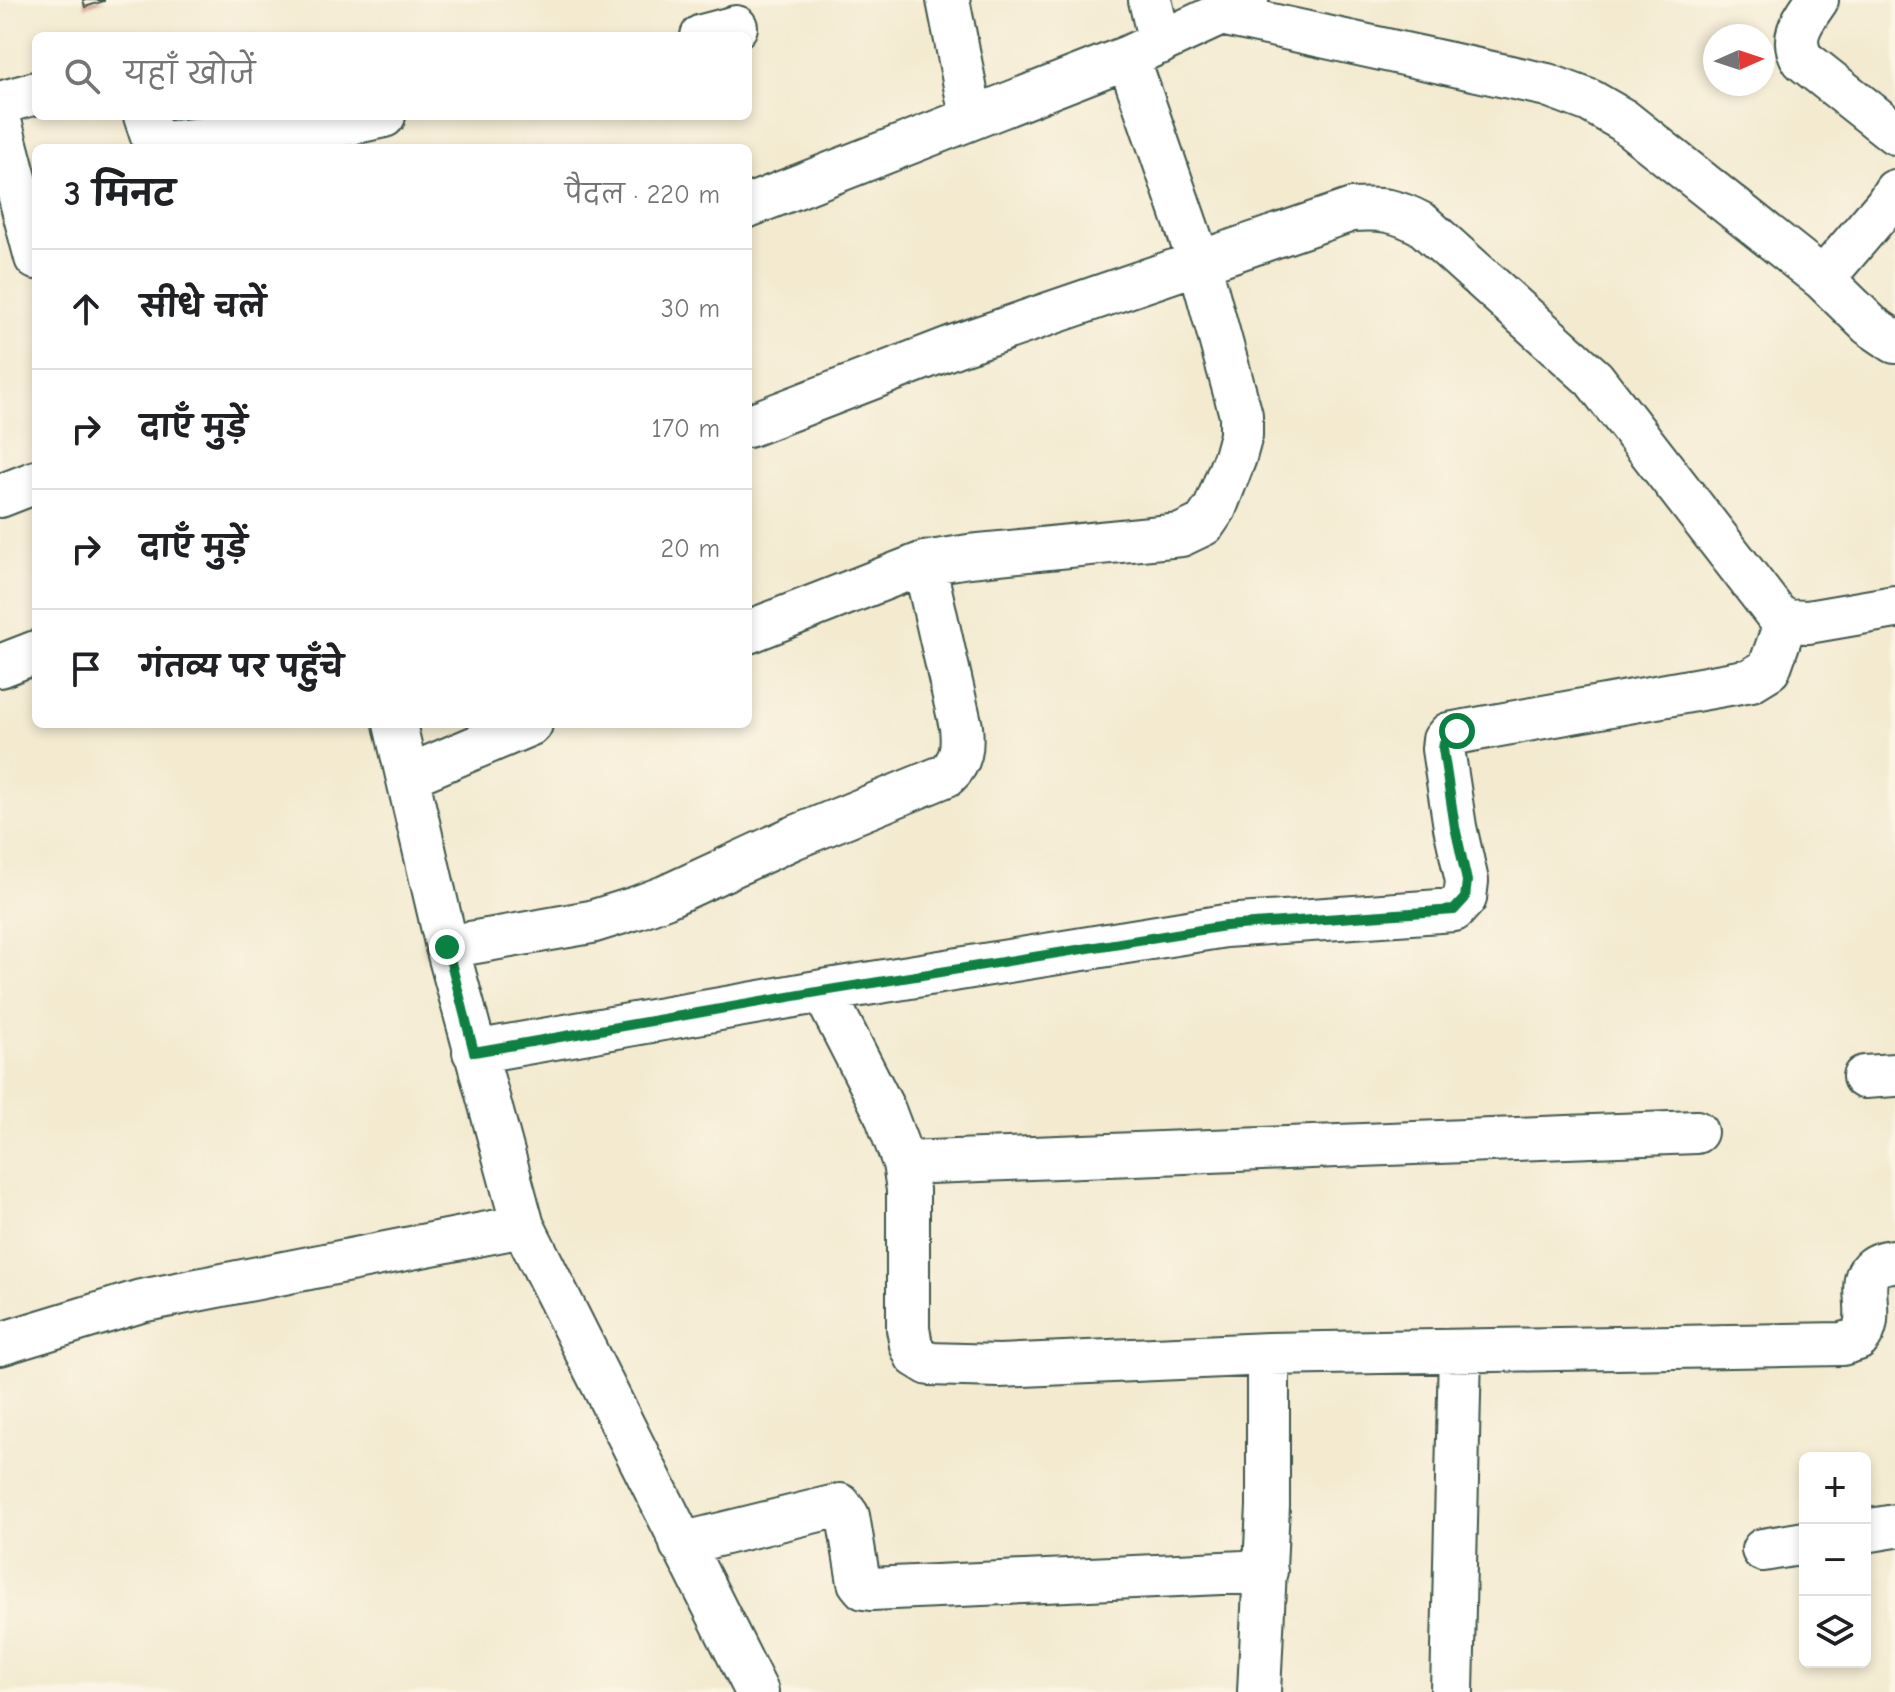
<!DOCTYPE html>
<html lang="hi">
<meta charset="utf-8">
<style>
:root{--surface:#fff;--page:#f2f2f2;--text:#202124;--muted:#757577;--line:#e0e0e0}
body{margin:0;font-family:"Comic Neue","Playpen Sans Deva",sans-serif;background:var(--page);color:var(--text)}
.controls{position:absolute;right:24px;bottom:24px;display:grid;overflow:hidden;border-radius:12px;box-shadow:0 4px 12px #0003}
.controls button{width:72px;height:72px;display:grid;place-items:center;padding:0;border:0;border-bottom:2px solid var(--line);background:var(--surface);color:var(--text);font:40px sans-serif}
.compass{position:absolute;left:1703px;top:24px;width:72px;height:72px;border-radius:50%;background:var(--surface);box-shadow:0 4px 12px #0003;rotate:87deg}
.stop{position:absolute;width:24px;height:24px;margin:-18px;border:6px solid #0b8043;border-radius:50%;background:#fff}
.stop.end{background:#0b8043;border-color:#fff;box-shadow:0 2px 8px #0008}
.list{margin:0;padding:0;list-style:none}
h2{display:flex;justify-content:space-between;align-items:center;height:104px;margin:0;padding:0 32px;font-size:34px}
h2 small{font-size:26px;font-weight:400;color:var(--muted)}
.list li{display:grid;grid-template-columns:52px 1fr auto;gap:24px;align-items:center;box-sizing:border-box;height:120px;padding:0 32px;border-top:2px solid var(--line)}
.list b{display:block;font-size:30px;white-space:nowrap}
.list em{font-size:26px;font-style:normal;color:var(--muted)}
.icon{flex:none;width:44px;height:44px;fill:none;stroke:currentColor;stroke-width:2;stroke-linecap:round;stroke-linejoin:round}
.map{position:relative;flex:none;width:1895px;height:1692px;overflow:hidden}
.search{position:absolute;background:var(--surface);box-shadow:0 4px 12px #0003;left:32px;top:32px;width:720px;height:88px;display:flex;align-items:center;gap:20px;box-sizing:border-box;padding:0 28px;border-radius:12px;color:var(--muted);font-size:30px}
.panel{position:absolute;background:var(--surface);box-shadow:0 4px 12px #0003;left:32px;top:144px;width:720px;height:584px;border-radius:12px}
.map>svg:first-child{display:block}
.building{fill:url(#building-cross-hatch)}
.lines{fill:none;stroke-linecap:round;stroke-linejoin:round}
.street-casing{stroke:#3f574b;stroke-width:46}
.street{stroke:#fff;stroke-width:42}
.route{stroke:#0b8043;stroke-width:10}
</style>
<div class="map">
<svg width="1895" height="1692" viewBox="0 0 1895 1692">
<defs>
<pattern id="building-cross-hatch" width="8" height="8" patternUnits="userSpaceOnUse" patternTransform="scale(2)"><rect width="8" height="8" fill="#e3a091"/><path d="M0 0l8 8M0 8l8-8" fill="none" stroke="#b78477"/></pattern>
</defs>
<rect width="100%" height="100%" fill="#fcf5e5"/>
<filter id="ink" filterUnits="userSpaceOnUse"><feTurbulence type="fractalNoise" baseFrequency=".0125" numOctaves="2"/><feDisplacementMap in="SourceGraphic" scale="16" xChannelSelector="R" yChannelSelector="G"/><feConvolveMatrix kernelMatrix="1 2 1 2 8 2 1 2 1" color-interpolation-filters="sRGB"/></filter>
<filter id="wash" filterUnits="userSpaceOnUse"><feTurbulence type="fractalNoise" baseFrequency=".006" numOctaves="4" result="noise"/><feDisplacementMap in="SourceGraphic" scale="32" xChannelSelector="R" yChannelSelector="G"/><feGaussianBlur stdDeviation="1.8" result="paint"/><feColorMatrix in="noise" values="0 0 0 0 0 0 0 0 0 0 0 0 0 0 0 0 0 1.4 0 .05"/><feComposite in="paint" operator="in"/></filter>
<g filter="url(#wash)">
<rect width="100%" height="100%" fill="#f3ead0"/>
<g id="blocks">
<path class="building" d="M83,0H104V1L85,7Z"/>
</g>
</g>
<g filter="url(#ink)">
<use href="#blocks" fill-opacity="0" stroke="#3f574b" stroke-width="2"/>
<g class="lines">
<defs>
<path id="street" d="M948,0L971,116
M1150,0L1160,43
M1817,0C1804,19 1788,37 1803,60L1895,133
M1221,14L1547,85L1590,101L1623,120L1823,279L1870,325L1895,342
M702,36L736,27
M0,103L36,93
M145,116L151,134L165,143L352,123L384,116
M0,121L36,258
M748,206L1128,57L1247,2
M1823,279L1886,205L1895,191
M748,426L955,346L1352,210C1382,208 1396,210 1422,224L1594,379L1776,614L1786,621L1808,622L1895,607
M0,496L36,482
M748,632L924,563L969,556L1181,535L1204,524L1215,508L1235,457L1241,435V415L1199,262L1128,57
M0,666L36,652
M395,724L447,947L523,1226L757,1692
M408,776L531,724
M447,947L591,922L636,908L665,897L793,838L947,775C962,761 963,747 961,727L924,563
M823,991L884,1110L904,1163L908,1190V1329L911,1345L916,1356L929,1364L999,1366L1268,1354L1842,1344L1858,1339C1882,1314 1841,1264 1895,1261
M474,1052L823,991L1225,926L1454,910L1465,898L1467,881L1455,827L1443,749L1444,740L1449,734L1751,680L1769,669L1786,621
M1864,1077L1895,1075
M904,1163L1696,1132
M0,1344L141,1301L523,1226
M1865,1531L1895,1526
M681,1544L840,1505L848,1516L859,1582L864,1588L871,1589L1266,1571
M1763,1550L1805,1543
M1259,1692L1268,1506V1354
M1452,1692L1460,1352"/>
</defs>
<use href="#street" class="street-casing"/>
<use href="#street" class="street"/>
</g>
</g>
<g class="lines" filter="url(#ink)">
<path class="route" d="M447,947L474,1052L823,991L1225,926L1454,910L1465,898L1467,881L1455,827L1443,749C1444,739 1447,734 1457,731"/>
</g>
</svg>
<div class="controls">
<button>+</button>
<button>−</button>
<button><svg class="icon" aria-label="layers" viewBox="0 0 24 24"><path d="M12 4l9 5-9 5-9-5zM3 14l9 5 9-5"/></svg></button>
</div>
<svg class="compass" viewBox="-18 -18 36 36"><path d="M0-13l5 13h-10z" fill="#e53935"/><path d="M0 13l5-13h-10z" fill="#757577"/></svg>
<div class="stop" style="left:1457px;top:731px"></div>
<div class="stop end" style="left:447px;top:947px"></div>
<div class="search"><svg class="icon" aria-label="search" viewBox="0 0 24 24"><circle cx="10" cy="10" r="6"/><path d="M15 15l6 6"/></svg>यहाँ खोजें</div>
<section class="panel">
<h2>3 मिनट<small>पैदल · 220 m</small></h2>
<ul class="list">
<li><svg class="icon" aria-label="ahead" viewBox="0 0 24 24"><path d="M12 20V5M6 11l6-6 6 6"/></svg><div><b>सीधे चलें</b></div><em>30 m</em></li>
<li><svg class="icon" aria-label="right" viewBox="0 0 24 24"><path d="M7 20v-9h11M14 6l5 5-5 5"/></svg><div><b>दाएँ मुड़ें</b></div><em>170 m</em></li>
<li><svg class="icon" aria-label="right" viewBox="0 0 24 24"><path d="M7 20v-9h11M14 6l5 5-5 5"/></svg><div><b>दाएँ मुड़ें</b></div><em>20 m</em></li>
<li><svg class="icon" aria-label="arrive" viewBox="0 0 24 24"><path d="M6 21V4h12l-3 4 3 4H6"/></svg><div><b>गंतव्य पर पहुँचे</b></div></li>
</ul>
</section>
</div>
